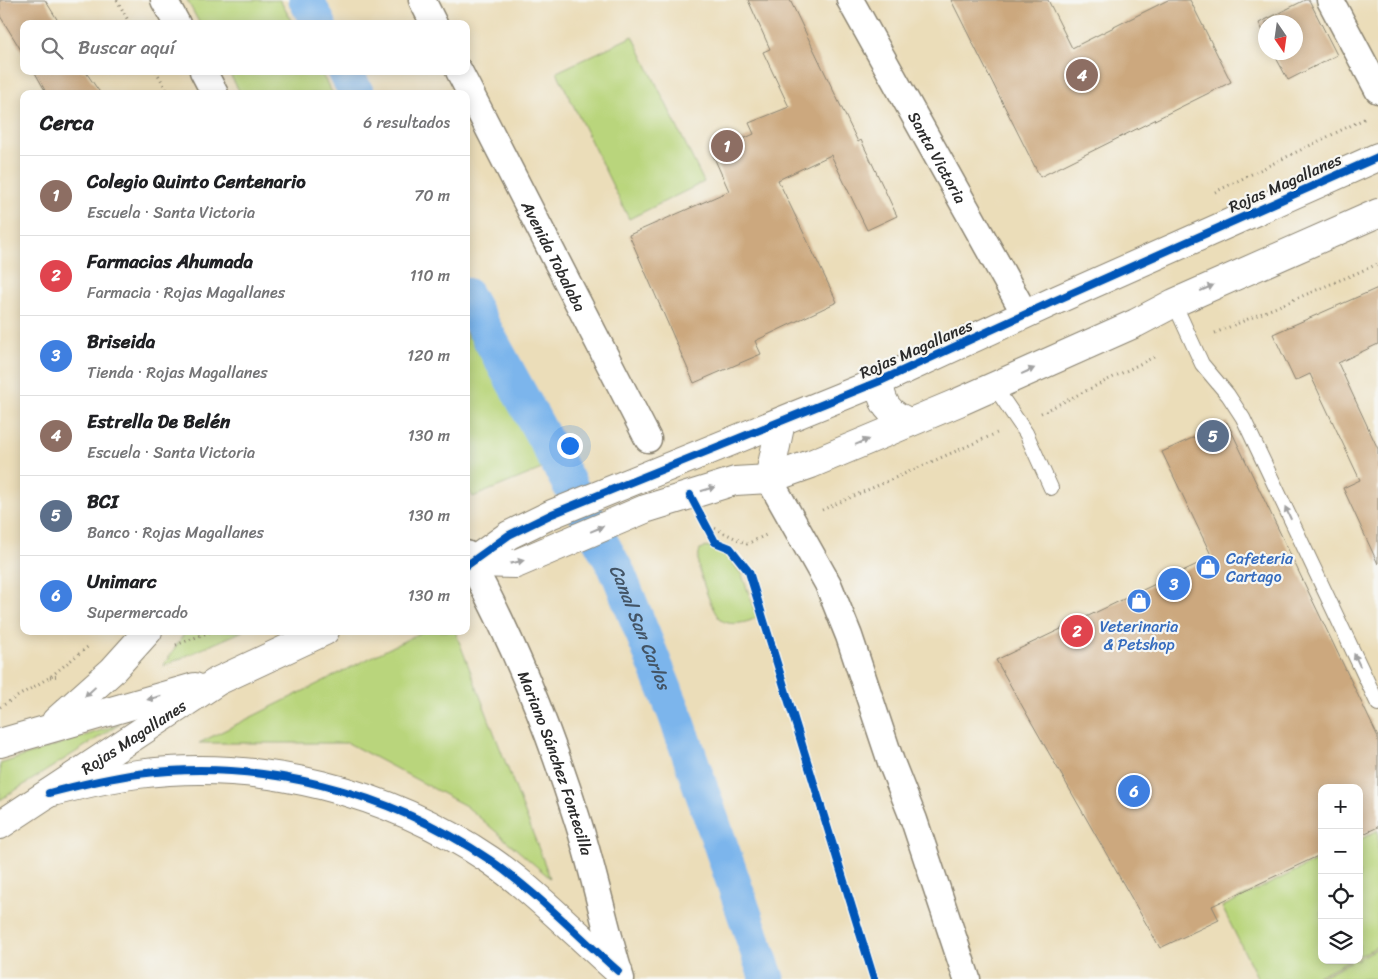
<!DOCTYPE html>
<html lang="es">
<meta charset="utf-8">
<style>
:root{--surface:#fff;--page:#f2f2f2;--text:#202124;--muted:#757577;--line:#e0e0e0;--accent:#d93025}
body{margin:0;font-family:Sriracha,sans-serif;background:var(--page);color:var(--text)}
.controls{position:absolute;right:15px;bottom:15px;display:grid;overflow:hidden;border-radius:10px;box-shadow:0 2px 12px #0003}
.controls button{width:45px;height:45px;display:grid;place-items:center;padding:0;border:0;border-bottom:1px solid var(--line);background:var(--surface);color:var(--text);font:25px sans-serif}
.compass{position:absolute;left:1258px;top:15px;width:45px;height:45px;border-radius:50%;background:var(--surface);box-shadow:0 2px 12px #0003;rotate:167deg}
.you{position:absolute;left:569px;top:445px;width:18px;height:18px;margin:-12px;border:4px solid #fff;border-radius:50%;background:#1a73e8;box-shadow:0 0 0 8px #1a73e833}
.badge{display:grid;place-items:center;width:32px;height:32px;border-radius:50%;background:var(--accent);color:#fff;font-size:16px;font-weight:700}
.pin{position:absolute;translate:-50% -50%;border:2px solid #fff;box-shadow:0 1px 5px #0006}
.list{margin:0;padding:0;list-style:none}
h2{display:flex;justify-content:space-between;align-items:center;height:65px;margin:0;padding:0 20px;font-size:21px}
h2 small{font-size:16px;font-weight:400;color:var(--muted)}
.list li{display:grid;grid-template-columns:32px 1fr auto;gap:15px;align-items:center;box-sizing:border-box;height:80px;padding:0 20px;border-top:1px solid var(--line)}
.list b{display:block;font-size:19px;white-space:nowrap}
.list p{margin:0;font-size:16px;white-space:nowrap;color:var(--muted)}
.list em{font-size:16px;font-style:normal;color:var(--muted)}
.icon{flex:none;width:28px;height:28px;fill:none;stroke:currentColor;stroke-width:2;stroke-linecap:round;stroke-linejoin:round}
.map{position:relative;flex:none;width:1378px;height:979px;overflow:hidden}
.search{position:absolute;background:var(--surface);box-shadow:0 2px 12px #0003;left:20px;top:20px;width:450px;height:55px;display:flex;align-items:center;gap:12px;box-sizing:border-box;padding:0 18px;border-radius:10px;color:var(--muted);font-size:19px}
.panel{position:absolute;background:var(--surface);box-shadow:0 2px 12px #0003;left:20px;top:90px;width:450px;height:545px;border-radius:10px}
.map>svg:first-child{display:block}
.green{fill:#b9d57b;stroke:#728053}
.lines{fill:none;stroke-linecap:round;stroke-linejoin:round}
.canal{stroke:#7bb5ec;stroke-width:35}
.building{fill:#cca87e}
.service-casing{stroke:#8b8472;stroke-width:16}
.minor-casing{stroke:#8b8472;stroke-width:29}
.tertiary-casing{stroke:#8b8472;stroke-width:30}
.path{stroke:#8b8472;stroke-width:3;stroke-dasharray:1 4;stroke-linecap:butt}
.service{stroke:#fff;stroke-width:14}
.minor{stroke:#fff;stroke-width:26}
.tertiary{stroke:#fff;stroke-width:28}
.cycleway-casing{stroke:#f6f6f2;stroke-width:11}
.cycleway{stroke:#0057b8;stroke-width:8}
.oneway{fill:#a0a0a0}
.labels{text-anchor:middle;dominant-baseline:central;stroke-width:4.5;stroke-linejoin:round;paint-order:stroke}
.street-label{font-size:16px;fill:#2b2b2b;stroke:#f6f6f2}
.shop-label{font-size:16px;fill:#366cbe;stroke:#f6f6f2;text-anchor:start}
.water-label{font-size:18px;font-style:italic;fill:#435465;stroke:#f6f6f2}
</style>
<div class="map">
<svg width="1378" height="979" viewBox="0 0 1378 979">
<rect width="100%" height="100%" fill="#f6f6f2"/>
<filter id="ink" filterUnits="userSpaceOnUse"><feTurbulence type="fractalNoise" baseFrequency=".02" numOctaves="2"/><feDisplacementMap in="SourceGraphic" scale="10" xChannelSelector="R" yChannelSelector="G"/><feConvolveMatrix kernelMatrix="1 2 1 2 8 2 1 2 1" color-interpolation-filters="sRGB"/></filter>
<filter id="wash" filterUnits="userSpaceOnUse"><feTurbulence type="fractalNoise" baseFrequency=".0096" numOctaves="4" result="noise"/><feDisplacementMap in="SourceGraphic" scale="20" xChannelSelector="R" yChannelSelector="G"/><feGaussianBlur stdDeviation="1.12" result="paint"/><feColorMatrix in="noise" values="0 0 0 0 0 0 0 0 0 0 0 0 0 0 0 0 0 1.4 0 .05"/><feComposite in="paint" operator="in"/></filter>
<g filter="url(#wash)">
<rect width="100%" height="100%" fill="#ebddb9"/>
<path class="green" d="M187,0H280L293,24H200Z
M633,36L704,182L629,219L557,72Z
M228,71H320L333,94H241Z
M466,331L544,468L473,497L466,485Z
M709,546L727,555L742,575L757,617C749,623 728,627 720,619C711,610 701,577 698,564C697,560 699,554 700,549Z
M186,631H243L163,666Z
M424,631H455L550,878L466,806L348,743H199Z
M120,724L0,800V764Z
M1378,830V946L1359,956V840Z
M1322,858V960H1350L1312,979H1258L1222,907Z
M1378,948V979H1316L1354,960H1359V958Z"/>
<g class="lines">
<g class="canal">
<path d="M306,0L319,24"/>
<path d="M345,71L357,94"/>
<path id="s1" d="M466,295L619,575L675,714L767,979"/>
</g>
</g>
<g id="blocks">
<path class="building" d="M0,0H45L60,24H24V55L0,16Z
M748,0H790L858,142L861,140L897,216L867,230L831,155L778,180L837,302L755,341L761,354L694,383L629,235L729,191L712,153L754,134L749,123L789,107L763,52L770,49Z
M951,0H1048L1072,48L1168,0H1190L1231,82L1040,177Z
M1305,0H1309L1337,55L1288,80L1273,52H1296V22H1266V37L1259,23Z
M34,71H85L101,94H47Z
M1378,288V344L1338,363L1378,449V564L1343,488L1360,480L1310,374L1295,381L1273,334Z
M1227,422L1378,737V827L1359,836V788H1322V854L1212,906L1219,920L1160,948L996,660L1212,557L1162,452Z"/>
</g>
</g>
<g filter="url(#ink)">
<use href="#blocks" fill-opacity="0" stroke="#8b8472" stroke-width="1"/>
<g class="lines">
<defs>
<path id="service" d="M1174,303L1202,364L1228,395L1243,418L1378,704
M994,386L1026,433L1051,488"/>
<g id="minor">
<path d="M164,0L177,24"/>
<path d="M422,0L434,24"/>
<path id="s2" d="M850,0L1025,314"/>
<path d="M1330,0L1378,90"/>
<path d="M203,71L215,94"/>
<path id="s3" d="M459,71L648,439"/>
<path d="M769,479L828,584L849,636L891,762L914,820L967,979"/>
<path id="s4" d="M466,554C513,639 550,732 579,825C595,876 605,928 621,979"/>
</g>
<g id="tertiary">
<path d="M880,381C880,403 889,415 910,422"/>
<path d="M769,479L781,422"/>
<path d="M471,563L516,564L645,509L735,481L769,479L811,464L959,402L1136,323L1174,303L1378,213"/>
<path d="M466,566L509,535L552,514L880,381L1052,302L1378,157"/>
<path d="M56,721L112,671L148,631"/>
<path d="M0,743L195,687"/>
<path d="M49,793C79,785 108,778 138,774C260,758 388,791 490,860C536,892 576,934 618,971"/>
<path id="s5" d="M0,825L218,681L325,631"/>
</g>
</defs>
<use href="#service" class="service-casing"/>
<use href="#minor" class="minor-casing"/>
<use href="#tertiary" class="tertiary-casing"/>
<path class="path" d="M117,0L130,24
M156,71L169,94
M1215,192L1366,118
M1215,333L1378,264
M1041,413L1154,357
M822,510L997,433
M706,524L747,544L766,535
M176,645L212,631
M50,677L59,676
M0,707L50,677L90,645"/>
<use href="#service" class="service"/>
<use href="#minor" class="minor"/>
<use href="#tertiary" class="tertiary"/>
<defs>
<path id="cycleway" d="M690,495L715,542L730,548L749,572L874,979
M466,566L509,535L552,514L880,381L1052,302L1378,157
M49,793C79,785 108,778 138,774C260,758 388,791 490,860C536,892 576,934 618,971"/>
</defs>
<use href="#cycleway" class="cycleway-casing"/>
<use href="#cycleway" class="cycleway"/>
</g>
<defs><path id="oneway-solid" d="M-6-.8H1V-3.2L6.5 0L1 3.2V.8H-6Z" transform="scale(1.25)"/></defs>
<g class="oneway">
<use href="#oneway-solid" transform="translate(1207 288) rotate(-24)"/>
<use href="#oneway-solid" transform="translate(1028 371) rotate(-24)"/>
<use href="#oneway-solid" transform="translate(862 442) rotate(-23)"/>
<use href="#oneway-solid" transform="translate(708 489) rotate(-17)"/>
<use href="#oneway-solid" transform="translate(1288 513) rotate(-115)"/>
<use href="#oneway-solid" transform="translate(597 529) rotate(-23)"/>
<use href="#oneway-solid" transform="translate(517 562) rotate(-13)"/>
<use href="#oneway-solid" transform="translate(1357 660) rotate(-115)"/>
<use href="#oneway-solid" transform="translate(90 692) rotate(137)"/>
<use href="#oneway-solid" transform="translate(154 698) rotate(165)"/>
</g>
</g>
<defs>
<symbol id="shop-disc" viewBox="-11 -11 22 22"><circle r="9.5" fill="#3f7fe0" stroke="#f6f6f2"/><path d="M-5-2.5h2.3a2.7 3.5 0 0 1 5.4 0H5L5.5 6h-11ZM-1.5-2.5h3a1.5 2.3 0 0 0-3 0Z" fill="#fff"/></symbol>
</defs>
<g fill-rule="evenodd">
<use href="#shop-disc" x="1194" y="553" width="28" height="28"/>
<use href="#shop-disc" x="1125" y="587" width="28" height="28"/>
</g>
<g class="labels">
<g class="street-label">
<text stroke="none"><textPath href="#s2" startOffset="180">Santa Victoria</textPath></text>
<text transform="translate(1285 183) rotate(-24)">Rojas Magallanes</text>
<text stroke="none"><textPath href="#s3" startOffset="208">Avenida Tobalaba</textPath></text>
<text transform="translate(916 349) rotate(-24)">Rojas Magallanes</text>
<text stroke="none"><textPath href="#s5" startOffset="160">Rojas Magallanes</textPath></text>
<text stroke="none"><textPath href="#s4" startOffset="228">Mariano Sánchez Fontecilla</textPath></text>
</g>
<g class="shop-label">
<text x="1226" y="558">Cafeteria<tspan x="1226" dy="18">Cartago</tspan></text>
<text x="1139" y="626" text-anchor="middle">Veterinaria<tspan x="1139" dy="18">&amp; Petshop</tspan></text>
</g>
<g class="water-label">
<text stroke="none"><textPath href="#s1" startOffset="375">Canal San Carlos</textPath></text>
</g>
</g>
</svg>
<div class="controls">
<button>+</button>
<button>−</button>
<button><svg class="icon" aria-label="locate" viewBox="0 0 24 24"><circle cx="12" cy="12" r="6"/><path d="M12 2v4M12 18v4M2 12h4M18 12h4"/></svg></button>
<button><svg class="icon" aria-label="layers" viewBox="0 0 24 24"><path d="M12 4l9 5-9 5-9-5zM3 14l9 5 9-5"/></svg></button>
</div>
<svg class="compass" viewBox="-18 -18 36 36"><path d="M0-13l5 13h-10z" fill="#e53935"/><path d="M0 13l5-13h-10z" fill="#757577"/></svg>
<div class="you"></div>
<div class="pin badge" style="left:727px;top:146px;background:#8d6e63">1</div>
<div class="pin badge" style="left:1077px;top:631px;background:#e0444e">2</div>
<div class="pin badge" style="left:1174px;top:584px;background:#3f7fe0">3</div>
<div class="pin badge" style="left:1082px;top:75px;background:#8d6e63">4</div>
<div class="pin badge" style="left:1213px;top:436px;background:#5c6f8a">5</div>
<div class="pin badge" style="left:1134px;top:791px;background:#3f7fe0">6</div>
<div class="search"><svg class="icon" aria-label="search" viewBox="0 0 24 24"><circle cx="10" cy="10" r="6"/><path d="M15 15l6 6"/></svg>Buscar aquí</div>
<section class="panel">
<h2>Cerca<small>6 resultados</small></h2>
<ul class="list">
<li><span class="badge" style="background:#8d6e63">1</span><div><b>Colegio Quinto Centenario</b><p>Escuela · Santa Victoria</p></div><em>70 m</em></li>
<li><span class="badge" style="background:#e0444e">2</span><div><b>Farmacias Ahumada</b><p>Farmacia · Rojas Magallanes</p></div><em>110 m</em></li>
<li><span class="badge" style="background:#3f7fe0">3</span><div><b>Briseida</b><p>Tienda · Rojas Magallanes</p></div><em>120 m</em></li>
<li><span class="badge" style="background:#8d6e63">4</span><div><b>Estrella De Belén</b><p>Escuela · Santa Victoria</p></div><em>130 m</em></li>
<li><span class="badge" style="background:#5c6f8a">5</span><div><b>BCI</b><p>Banco · Rojas Magallanes</p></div><em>130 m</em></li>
<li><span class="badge" style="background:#3f7fe0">6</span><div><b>Unimarc</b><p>Supermercado</p></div><em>130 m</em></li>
</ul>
</section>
</div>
